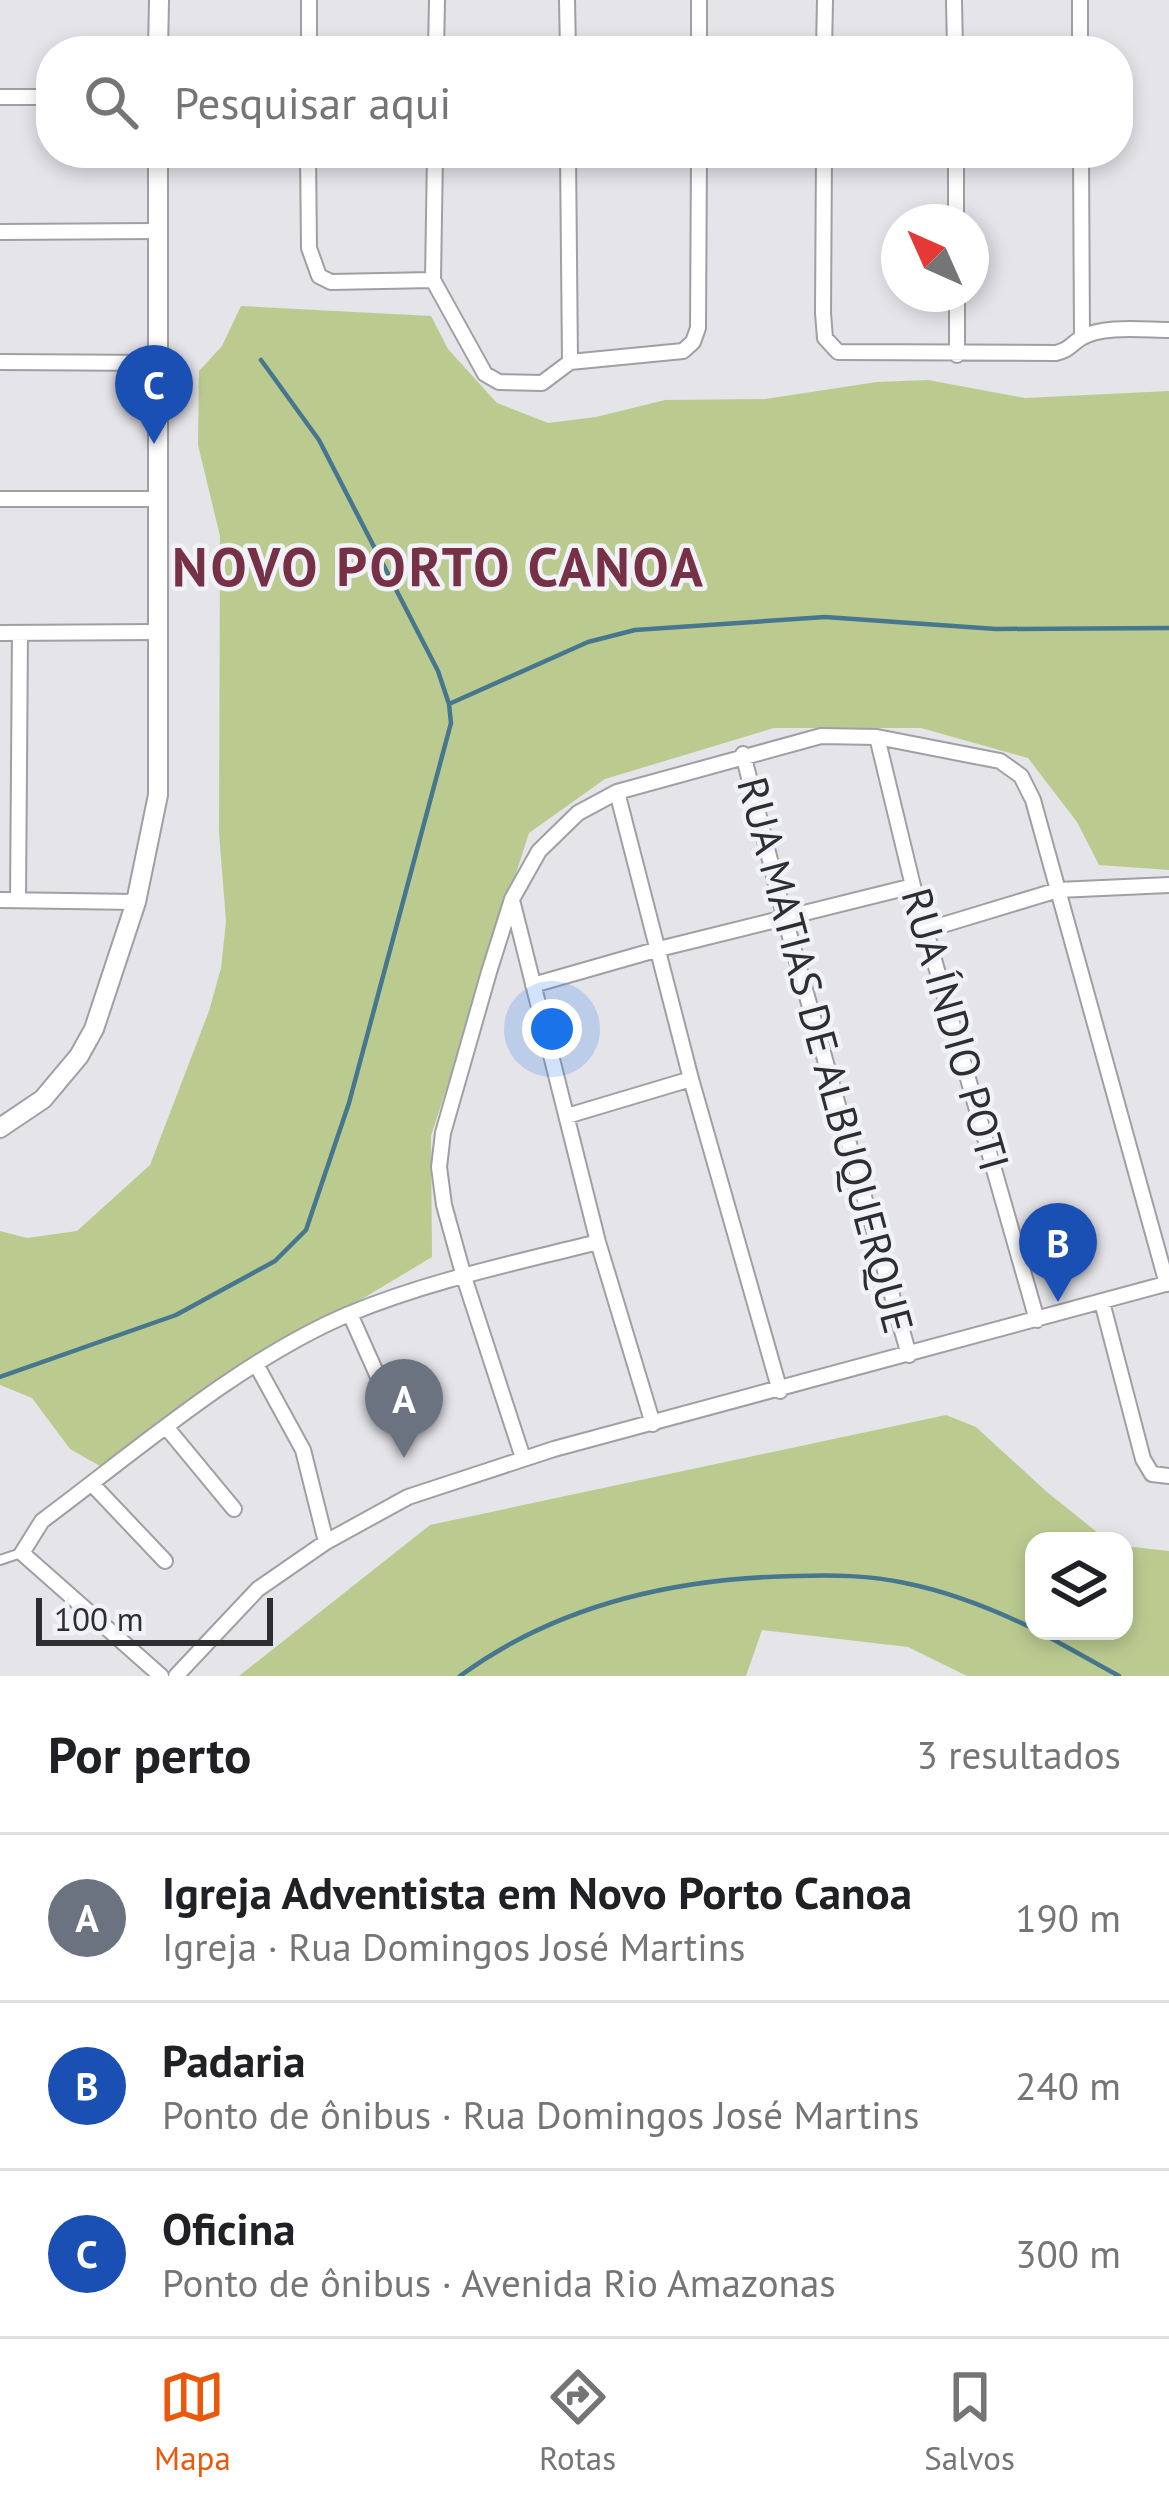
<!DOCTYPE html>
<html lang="pt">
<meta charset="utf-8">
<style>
:root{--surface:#fff;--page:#f6f6f6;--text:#202124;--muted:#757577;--line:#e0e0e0;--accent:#ea580c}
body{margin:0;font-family:"PT Sans",sans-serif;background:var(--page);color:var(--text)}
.controls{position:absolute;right:36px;bottom:36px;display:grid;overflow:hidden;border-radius:24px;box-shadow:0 6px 18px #0003}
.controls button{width:108px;height:108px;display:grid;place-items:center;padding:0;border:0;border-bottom:3px solid var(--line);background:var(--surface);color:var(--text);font:60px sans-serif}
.compass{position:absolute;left:881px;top:204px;width:108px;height:108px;border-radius:50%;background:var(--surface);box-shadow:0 6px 18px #0003;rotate:315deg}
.scale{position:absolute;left:36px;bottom:30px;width:237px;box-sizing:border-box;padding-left:12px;border:6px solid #2e2e30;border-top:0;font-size:33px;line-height:42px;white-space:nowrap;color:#2e2e30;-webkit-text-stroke:9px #f1f2f7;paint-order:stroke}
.you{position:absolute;left:552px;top:1029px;width:42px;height:42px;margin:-30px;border:9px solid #fff;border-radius:50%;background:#1a73e8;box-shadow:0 0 0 18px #1a73e833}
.badge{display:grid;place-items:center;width:78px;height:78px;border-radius:50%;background:var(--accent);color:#fff;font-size:39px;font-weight:700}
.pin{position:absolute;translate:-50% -99px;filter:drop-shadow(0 3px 6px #0008)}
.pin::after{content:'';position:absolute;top:63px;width:42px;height:36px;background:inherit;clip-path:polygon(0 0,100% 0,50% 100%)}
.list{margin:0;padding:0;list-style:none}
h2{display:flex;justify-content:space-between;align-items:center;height:156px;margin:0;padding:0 48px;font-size:51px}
h2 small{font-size:39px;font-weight:400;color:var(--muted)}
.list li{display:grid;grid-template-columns:78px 1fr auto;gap:36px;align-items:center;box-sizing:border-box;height:168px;padding:0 48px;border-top:3px solid var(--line)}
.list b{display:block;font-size:45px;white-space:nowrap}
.list p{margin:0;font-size:39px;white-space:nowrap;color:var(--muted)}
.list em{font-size:39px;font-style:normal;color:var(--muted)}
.icon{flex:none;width:66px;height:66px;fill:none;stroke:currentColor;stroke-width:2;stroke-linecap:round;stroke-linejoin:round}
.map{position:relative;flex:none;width:1169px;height:1676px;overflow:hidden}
.search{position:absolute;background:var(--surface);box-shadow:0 6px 18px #0003;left:36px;right:36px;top:36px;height:132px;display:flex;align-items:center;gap:30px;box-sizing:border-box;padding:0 42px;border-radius:48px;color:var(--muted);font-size:45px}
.sheet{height:660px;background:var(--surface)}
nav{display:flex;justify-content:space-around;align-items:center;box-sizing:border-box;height:168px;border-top:3px solid var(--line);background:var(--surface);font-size:33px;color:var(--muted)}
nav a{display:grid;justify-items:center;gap:6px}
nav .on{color:var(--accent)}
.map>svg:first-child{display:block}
.green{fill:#bbcb90}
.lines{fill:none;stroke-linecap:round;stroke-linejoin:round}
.stream{stroke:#47778e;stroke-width:4.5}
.lane-casing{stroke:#9f9fa4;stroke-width:12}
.street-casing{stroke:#9f9fa4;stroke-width:18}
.secondary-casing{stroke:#9f9fa4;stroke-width:22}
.lane{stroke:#fff;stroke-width:8}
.street{stroke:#fff;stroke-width:14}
.secondary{stroke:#fff;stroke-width:18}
.labels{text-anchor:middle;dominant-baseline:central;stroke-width:9;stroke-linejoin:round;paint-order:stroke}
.street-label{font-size:42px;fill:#2e2e30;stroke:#f1f2f7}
.district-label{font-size:54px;font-weight:bold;letter-spacing:3px;fill:#763147;stroke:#f1f2f7}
</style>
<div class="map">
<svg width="1169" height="1676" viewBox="0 0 1169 1676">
<rect width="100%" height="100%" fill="#e4e4e9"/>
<path class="green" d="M241,306L431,316L448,349L497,403L548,423L596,417L665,400L765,399L877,382L928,380L1025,398L1169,391V870L1099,865L1077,822L1028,758L921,728H774L605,779L529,833L431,1136L432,1257L257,1362L100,1466L70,1449L32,1398L0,1385V1231L27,1238L77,1231L150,1165L209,1011L221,968L226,921L219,833L220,536L198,445L199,371L222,346Z
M946,1415L976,1427L1047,1492L1108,1541H1034V1631H1124V1546L1169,1551V1676H967L908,1647L762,1630L746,1676H239L430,1525Z"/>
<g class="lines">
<path class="stream" d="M449,704L588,642L635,630L825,617L996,629L1169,628
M0,1377L176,1315L275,1261L306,1230L349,1103L451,723L449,704L438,671L319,440L261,360
M1038,1631L1119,1676
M460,1676C558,1604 676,1578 796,1576C832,1575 870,1575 905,1583C950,1592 993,1609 1034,1629"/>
<defs>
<path id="lane" d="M0,1560L21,1553"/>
<path id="street" d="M567,0L568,51
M954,0L955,51
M1080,0V51
M309,51V0
M436,51L437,0
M699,51V0
M824,51L825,0
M0,97H51
M308,153L309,248L319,276L331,282L433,280L485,374L499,382L542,383L570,362L683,351L693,342L698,328L699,153
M568,153L570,362
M824,153L823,313L825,338L838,352L1056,353C1069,350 1070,345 1081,338C1103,325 1144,330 1169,330
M956,153V222
M1081,153L1082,337
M0,232L158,231
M433,280L435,153
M957,294V355
M0,362L158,363
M0,499H158
M0,633L158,632
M877,737L913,886L1037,1320
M743,754L785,919L909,1355
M617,792L691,1079L780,1391
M0,900L136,902
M18,900L20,633
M513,904L598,1242L653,1424
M926,930L1058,890L1169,885
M533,985L659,949L913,886
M567,1116L691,1079
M1102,1302L1143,1459L1152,1474L1169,1476
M350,1314L395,1415
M257,1366L303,1450L326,1542
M167,1428L234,1509
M523,1458L464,1277L444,1205L439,1167L443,1133L489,972L512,899L539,851L578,813L617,792L821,736L877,737L1000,761L1021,776L1033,800L1167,1284
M92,1484L165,1561
M161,1676L22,1553L42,1521C136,1451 242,1359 349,1314C428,1281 515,1263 598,1242
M176,1676L258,1589L326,1542L408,1497L554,1449L1169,1283"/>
<path id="secondary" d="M158,51L159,0
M0,1128L43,1099L79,1056L94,1029L136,902L158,795V153"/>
</defs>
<use href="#lane" class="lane-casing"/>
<use href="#street" class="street-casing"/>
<use href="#secondary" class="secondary-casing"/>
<use href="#lane" class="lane"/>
<use href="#street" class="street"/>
<use href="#secondary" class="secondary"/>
</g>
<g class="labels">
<g class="street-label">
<text transform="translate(956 1029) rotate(74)">RUA ÍNDIO POTI</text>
<text transform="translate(826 1055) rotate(75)">RUA MATIAS DE ALBUQUERQUE</text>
</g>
<g class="district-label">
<text x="439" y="566">NOVO PORTO CANOA</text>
</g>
</g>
</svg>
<div class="controls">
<button><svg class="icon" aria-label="layers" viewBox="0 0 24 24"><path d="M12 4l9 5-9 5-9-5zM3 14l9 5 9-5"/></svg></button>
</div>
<svg class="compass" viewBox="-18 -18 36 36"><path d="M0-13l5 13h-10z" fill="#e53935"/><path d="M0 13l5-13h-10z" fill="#757577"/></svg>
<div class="scale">100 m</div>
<div class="you"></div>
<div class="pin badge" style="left:404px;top:1458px;background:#6b7280">A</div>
<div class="pin badge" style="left:1058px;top:1302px;background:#1a4fb4">B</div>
<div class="pin badge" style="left:154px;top:444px;background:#1a4fb4">C</div>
<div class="search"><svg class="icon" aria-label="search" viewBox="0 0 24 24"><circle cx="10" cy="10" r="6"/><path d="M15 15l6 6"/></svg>Pesquisar aqui</div>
</div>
<section class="sheet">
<h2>Por perto<small>3 resultados</small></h2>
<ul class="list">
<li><span class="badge" style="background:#6b7280">A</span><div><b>Igreja Adventista em Novo Porto Canoa</b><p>Igreja · Rua Domingos José Martins</p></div><em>190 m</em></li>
<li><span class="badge" style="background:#1a4fb4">B</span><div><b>Padaria</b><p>Ponto de ônibus · Rua Domingos José Martins</p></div><em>240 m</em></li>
<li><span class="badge" style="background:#1a4fb4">C</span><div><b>Oficina</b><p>Ponto de ônibus · Avenida Rio Amazonas</p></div><em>300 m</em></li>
</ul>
</section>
<nav>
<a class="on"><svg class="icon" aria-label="map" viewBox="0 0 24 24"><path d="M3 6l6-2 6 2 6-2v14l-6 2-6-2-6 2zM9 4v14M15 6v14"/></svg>Mapa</a>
<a><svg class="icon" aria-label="directions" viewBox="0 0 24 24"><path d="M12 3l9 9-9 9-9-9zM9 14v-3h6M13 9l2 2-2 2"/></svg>Rotas</a>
<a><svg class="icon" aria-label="saved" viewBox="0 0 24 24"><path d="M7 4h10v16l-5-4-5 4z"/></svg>Salvos</a>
</nav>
